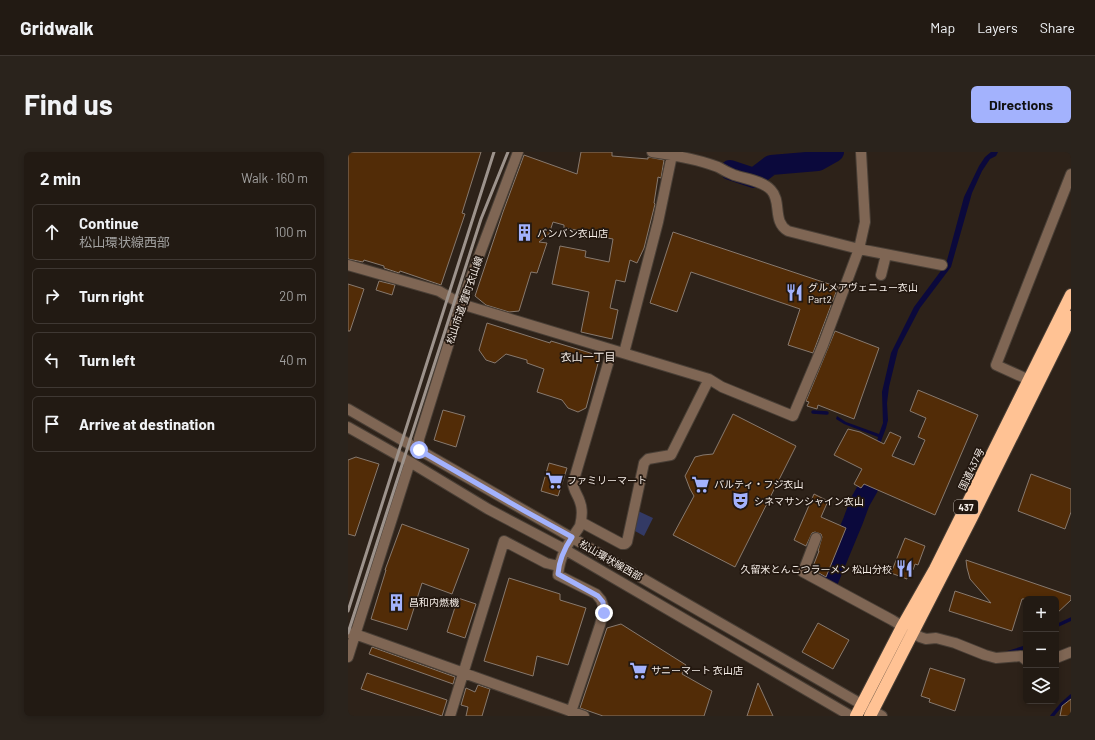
<!DOCTYPE html>
<meta charset="utf-8">
<style>
:root{--surface:#221a13;--page:#2a231c;--text:#f1f3f6;--muted:#a2a1a0;--line:#3f3833;--accent:#a3b2fd}
body{margin:0;font-family:Barlow,"Noto Sans JP",sans-serif;background:var(--page);color:var(--text)}
.controls{position:absolute;right:12px;bottom:12px;display:grid;overflow:hidden;border-radius:6px;box-shadow:0 2px 6px #0003}
.controls button{width:36px;height:36px;display:grid;place-items:center;padding:0;border:0;border-bottom:1px solid var(--line);background:var(--surface);color:var(--text);font:20px sans-serif}
.stop{position:absolute;width:12px;height:12px;margin:-9px;border:3px solid #a3b2fd;border-radius:50%;background:#fff}
.stop.end{background:#a3b2fd;border-color:#fff;box-shadow:0 1px 4px #0008}
.list{margin:0;padding:0;list-style:none}
h2{display:flex;justify-content:space-between;align-items:center;height:52px;margin:0;padding:0 16px;font-size:17px}
h2 small{font-size:13px;font-weight:400;color:var(--muted)}
.list li{display:grid;grid-template-columns:26px 1fr auto;gap:12px;align-items:center;box-sizing:border-box;height:56px;margin:0 8px 8px;padding:0 8px;border:1px solid var(--line);border-radius:6px}
.list b{display:block;font-size:15px;white-space:nowrap}
.list p{margin:0;font-size:13px;white-space:nowrap;color:var(--muted)}
.list em{font-size:13px;font-style:normal;color:var(--muted)}
.icon{flex:none;width:22px;height:22px;fill:none;stroke:currentColor;stroke-width:2;stroke-linecap:round;stroke-linejoin:round}
.map{position:relative;flex:none;width:723px;height:564px;overflow:hidden;border-radius:6px}
header{display:flex;align-items:center;gap:24px;box-sizing:border-box;height:56px;padding:0 20px;background:var(--surface);border-bottom:1px solid var(--line)}
header strong{font-size:19px}
nav{display:flex;gap:22px;margin-inline-start:auto;font-size:14px}
.intro{display:flex;align-items:center;justify-content:space-between;box-sizing:border-box;height:96px;padding:0 24px}
h1{margin:0;font-size:28px}
.button{padding:10px 18px;border-radius:6px;background:var(--accent);color:#111;font-size:14px;font-weight:700}
main{display:flex;gap:24px;padding:0 24px}
aside{flex:1;background:var(--surface);border-radius:6px;box-shadow:0 2px 6px #0003}
.map>svg:first-child{display:block}
.green{fill:#333a65}
.water{fill:#0b093c}
.lines{fill:none;stroke-linecap:round;stroke-linejoin:round}
.stream{stroke:#0b093c;stroke-width:3.5}
.river{stroke:#0b093c;stroke-width:20}
.building{fill:#522c07;stroke:#87796e}
.minor-casing{stroke:#493f36;stroke-width:12}
.highway-casing{stroke:#493f36;stroke-width:14}
.minor{stroke:#7f6654;stroke-width:10}
.highway{stroke:#ffc294;stroke-width:12}
.rail{stroke:#9d938c;stroke-width:3}
.route{stroke:#a3b2fd;stroke-width:5}
.labels{text-anchor:middle;dominant-baseline:central;stroke-width:3.5;stroke-linejoin:round;paint-order:stroke}
.shield{fill:#231810;stroke:#b7aea8;stroke-width:1}
.shield-label{font-size:9px;font-weight:bold;fill:#f7efe9}
.poi-label{font-size:10px;fill:#f7efe9;stroke:#231810;text-anchor:start}
.street-label{font-size:10px;fill:#f7efe9;stroke:#231810}
.neighbourhood-label{font-size:11px;fill:#f7efe9;stroke:#231810}
</style>
<header>
<strong>Gridwalk</strong>
<nav><a>Map</a><a>Layers</a><a>Share</a></nav>
</header>
<div class="intro"><h1>Find us</h1><a class="button">Directions</a></div>
<main>
<aside>
<h2>2 min<small>Walk · 160 m</small></h2>
<ul class="list">
<li><svg class="icon" aria-label="ahead" viewBox="0 0 24 24"><path d="M12 20V5M6 11l6-6 6 6"/></svg><div><b>Continue</b><p>松山環状線西部</p></div><em>100 m</em></li>
<li><svg class="icon" aria-label="right" viewBox="0 0 24 24"><path d="M7 20v-9h11M14 6l5 5-5 5"/></svg><div><b>Turn right</b></div><em>20 m</em></li>
<li><svg class="icon" aria-label="left" viewBox="0 0 24 24"><path d="M17 20v-9H6M10 6l-5 5 5 5"/></svg><div><b>Turn left</b></div><em>40 m</em></li>
<li><svg class="icon" aria-label="arrive" viewBox="0 0 24 24"><path d="M6 21V4h12l-3 4 3 4H6"/></svg><div><b>Arrive at destination</b></div></li>
</ul>
</aside>
<div class="map">
<svg width="723" height="564" viewBox="0 0 723 564">
<rect width="100%" height="100%" fill="#2d2219"/>
<path class="green" d="M290,359L305,366L296,384L287,379Z"/>
<path class="water" d="M643,0H650L648,4L642,7L634,19L624,41L603,115L572,156L550,198L541,235L539,251L540,268L538,276L532,292L526,325L522,337L513,351L510,349L521,328L530,285L496,272L488,267L489,264L498,270L531,282L535,271L534,240L543,201L566,155L598,112L616,45L631,14L637,5Z"/>
<g class="lines">
<path class="stream" d="M465,260L479,261
M708,474L723,467
M659,501L678,495
M704,564L714,552L723,544"/>
<path class="river" d="M382,18L406,26L423,13L470,9L486,0
M481,427L505,369L512,350L520,336L524,326"/>
</g>
<path class="building" d="M0,0H133L114,61L117,62L93,133L52,119L51,121L36,116V114L16,108L15,110L0,107Z
M233,0H264V4L300,7V5L316,8L313,26L310,25L306,51L307,52L296,96L289,111L282,108L277,130L268,128L262,156L270,158L264,187L233,180L241,140L204,132L212,94L238,99L237,105L261,110L265,87L243,83L242,87L233,85L234,79L216,76V73L205,70L201,82L191,90L199,91L189,121L183,120L171,159L161,160L138,153L127,144L155,60L176,3L229,22Z
M325,80L490,135L465,201L440,193L452,157L343,120L329,160L302,151Z
M31,129L47,133L44,143L28,138Z
M0,132L16,137L2,179H0Z
M139,171L202,191L203,189L252,204L238,256L230,260L220,256L214,248L189,240L196,217L179,211V208L158,202L147,211L138,208L131,198Z
M487,179L531,196L506,267L470,253L469,257L459,254L461,250L458,249Z
M570,238L630,263L587,363L516,332L513,336L506,332L514,317L486,303L500,277L512,280L536,292L542,280L553,285L544,304L566,313L577,288L570,285L578,266L562,259Z
M95,258L117,264L108,295L86,288Z
M385,262L448,294L387,415L325,383L346,344L342,337L337,324L347,305L355,303L365,302Z
M8,305L31,312L7,384L0,382V308Z
M201,311L219,316L210,344L193,339Z
M683,322L723,337V360L717,377L670,359Z
M466,342L480,349L473,365L498,376L478,425L464,417L471,399H470L474,385L473,382L467,380L464,381L458,394L446,388Z
M54,372L121,397L104,442L74,431L59,478L23,467L38,418H37Z
M557,386L577,394L570,413L567,412L565,418L563,417L559,427L543,421Z
M618,408L723,444V448L708,462V447H674L664,479L601,459L607,439L643,451L622,427L619,416Z
M161,426L212,442V448L238,456L220,513L189,504L185,524L136,509Z
M110,446L128,452L117,486L99,480Z
M470,471L501,488L485,517L454,500Z
M273,472L338,513L334,522L364,539L356,564H255L232,556L259,476Z
M24,495L107,525L105,532L21,502Z
M582,516L617,527L607,559L581,550L582,547L573,544Z
M19,521L99,548L94,564L13,537Z
M410,531L425,564H399Z
M130,533L142,537L134,564H118L120,555L113,553L118,536L127,540Z
M723,547V564H712L714,554Z"/>
<g class="lines">
<defs>
<path id="minor" d="M304,0C326,3 349,7 370,15C375,18 381,21 386,23C398,27 415,29 423,38C434,49 424,70 440,79L511,97L594,113
M0,113L91,139L113,152L361,227L374,235L445,264L475,193L511,97L517,70L513,0
M533,123L538,103
M276,201L310,70L324,3
M688,231L648,213L723,22
M0,257L534,564
M0,275L62,310L140,357L216,397L503,564
M71,298V287L113,152L170,0
M233,370L274,392H277L279,390L296,311L300,307L323,303L361,227
M468,386L455,420L544,468L572,485L578,487L588,486L607,491L637,503L648,506L673,504L678,508
M0,481L7,482L236,564
M0,505L62,310
M708,506L723,500
M223,560L252,473L256,456L253,448L248,442L210,423C212,402 221,390 232,374C234,366 235,358 232,350C230,343 225,338 225,331L264,198
M102,564L156,389L198,411L210,414"/>
<path id="highway" d="M508,564L554,475L587,417L723,143
M522,564L624,365L723,165"/>
</defs>
<use href="#minor" class="minor-casing"/>
<use href="#highway" class="highway-casing"/>
<use href="#minor" class="minor"/>
<use href="#highway" class="highway"/>
<path class="rail" d="M0,459L146,0
M0,481L133,67L160,0"/>
</g>
<g class="lines">
<path class="route" d="M71,298L175,358L224,385C216,397 211,408 210,422L250,444L255,450L256,461"/>
</g>
<defs>
<symbol id="building-bare" viewBox="-9 -9 18 18"><path d="M-4-6H4V6H1V3H-1V6H-4ZM-2.5-4.3h1.7v1.8h-1.7ZM.8-4.3h1.7v1.8H.8ZM-2.5-1h1.7V.8h-1.7ZM.8-1h1.7V.8H.8Z" fill="#a3b2fd" stroke="#231810" stroke-width="2.5" paint-order="stroke"/></symbol>
<symbol id="restaurant-bare" viewBox="-9 -9 18 18"><path d="M-5-6h1v4h1v-4h1v4h1v-4h1v5L-1.5 .5V6h-2V.5L-5-1ZM5-6V6H3V1.5H1.5Q1.5-4 5-6Z" fill="#a3b2fd" stroke="#231810" stroke-width="2.5" paint-order="stroke"/></symbol>
<symbol id="supermarket-bare" viewBox="-9 -9 18 18"><path d="M-6-5.5h2.5l.6 2H6L4.5 2H-2.5L-4.4-4H-6ZM-1.5 3.2a1.3 1.3 0 1 0 .1 0ZM3 3.2a1.3 1.3 0 1 0 .1 0Z" fill="#a3b2fd" stroke="#231810" stroke-width="2.5" paint-order="stroke"/></symbol>
<symbol id="theatre-bare" viewBox="-9 -9 18 18"><path d="M-5-5.5Q0-4 5-5.5V0Q5 5 0 6Q-5 5-5 0ZM-3.3-2.5H-1v1.5H-3.3ZM1-2.5H3.3v1.5H1ZM-2.8 1Q0 5.5 2.8 1Z" fill="#a3b2fd" stroke="#231810" stroke-width="2.5" paint-order="stroke"/></symbol>
</defs>
<g fill-rule="evenodd">
<use href="#building-bare" x="164" y="68" width="25" height="25"/>
<use href="#restaurant-bare" x="434" y="128" width="25" height="25"/>
<use href="#supermarket-bare" x="194" y="316" width="25" height="25"/>
<use href="#supermarket-bare" x="340" y="320" width="25" height="25"/>
<use href="#theatre-bare" x="380" y="336" width="25" height="25"/>
<use href="#restaurant-bare" x="544" y="404" width="25" height="25"/>
<use href="#building-bare" x="36" y="438" width="25" height="25"/>
<use href="#supermarket-bare" x="278" y="506" width="25" height="25"/>
</g>
<g class="labels">
<rect class="shield" x="606" y="348" width="24" height="14" rx="3"/>
<g class="shield-label">
<text x="618" y="355">437</text>
</g>
<g class="poi-label">
<text x="189" y="81">バンバン衣山店</text>
<text x="460" y="135">グルメアヴェニュー衣山<tspan x="460" dy="12">Part2</tspan></text>
<text x="219" y="328">ファミリーマート</text>
<text x="366" y="332">パルティ・フジ衣山</text>
<text x="406" y="349">シネマサンシャイン衣山</text>
<text x="544" y="417" text-anchor="end">久留米とんこつラーメン 松山分校</text>
<text x="61" y="450">昌和内燃機</text>
<text x="303" y="518">サニーマート 衣山店</text>
</g>
<g class="street-label">
<text transform="translate(116 148) rotate(-71)">松山市道 萱町衣山線</text>
<text transform="translate(623 317) rotate(-64)">国道437号</text>
<text transform="translate(263 408) rotate(30)">松山環状線西部</text>
</g>
<g class="neighbourhood-label">
<text x="240" y="204">衣山一丁目</text>
</g>
</g>
</svg>
<div class="controls">
<button>+</button>
<button>−</button>
<button><svg class="icon" aria-label="layers" viewBox="0 0 24 24"><path d="M12 4l9 5-9 5-9-5zM3 14l9 5 9-5"/></svg></button>
</div>
<div class="stop" style="left:71px;top:298px"></div>
<div class="stop end" style="left:256px;top:461px"></div>
</div>
</main>
